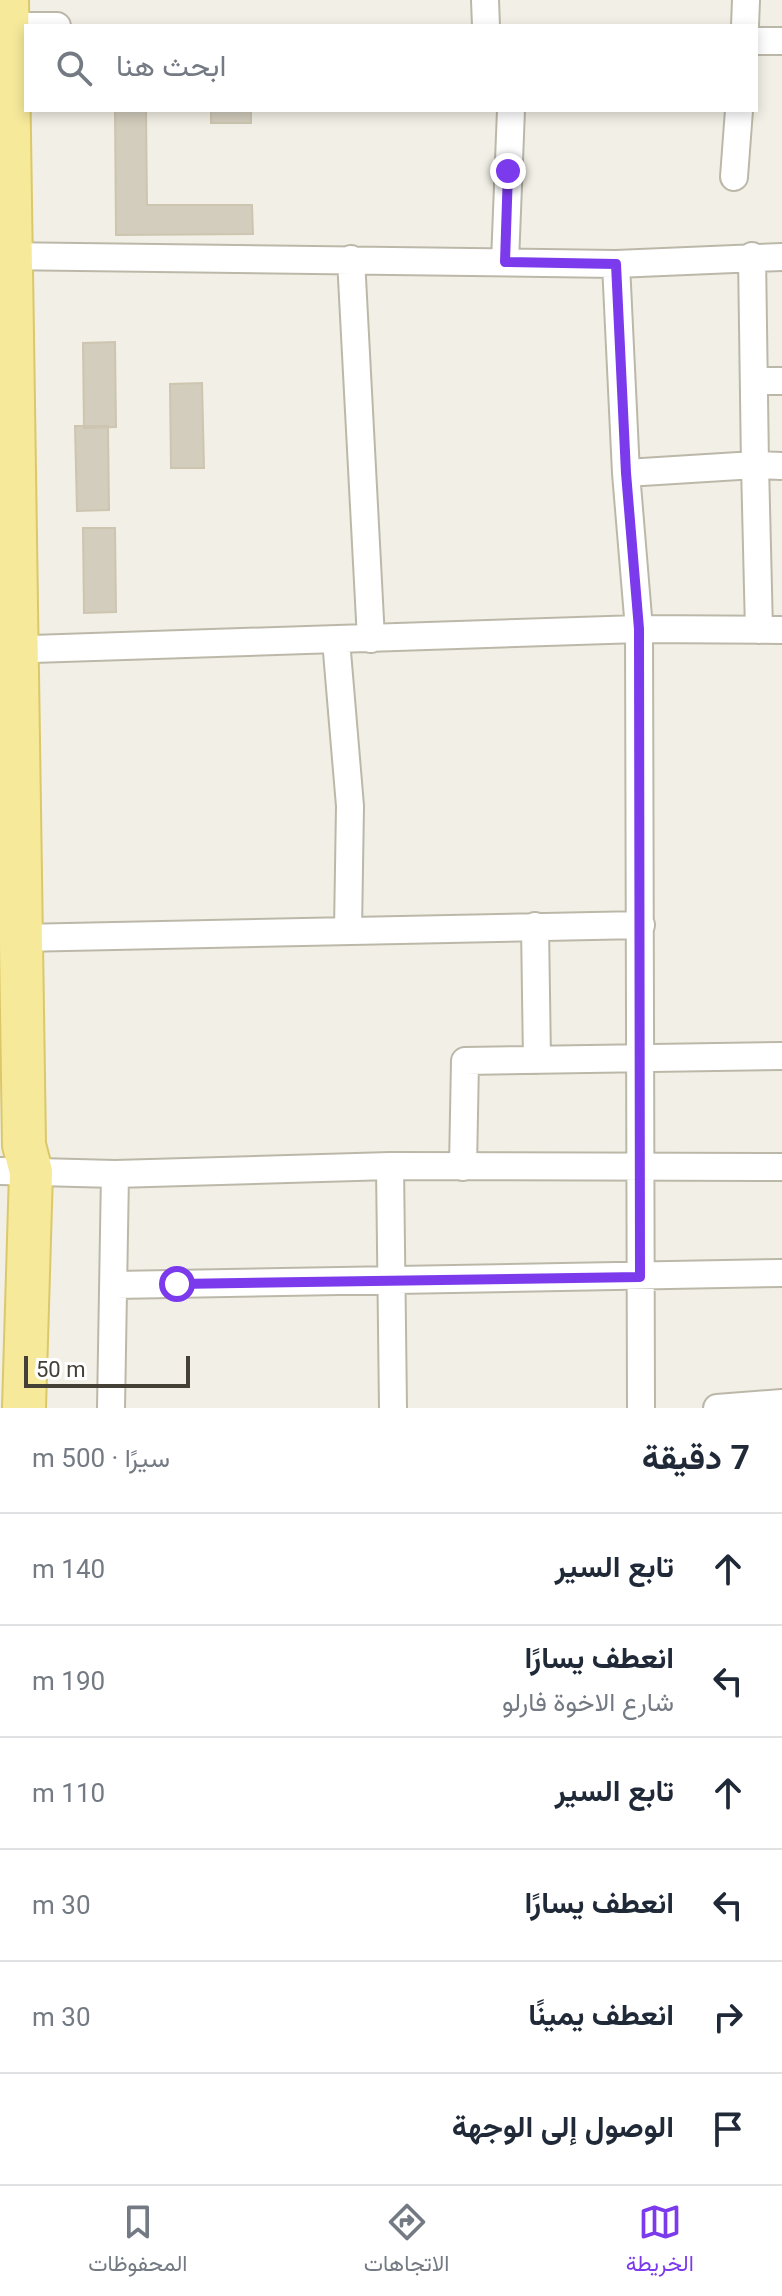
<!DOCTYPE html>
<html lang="ar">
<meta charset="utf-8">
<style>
:root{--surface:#fff;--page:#f6f6f7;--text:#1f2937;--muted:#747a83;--line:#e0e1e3;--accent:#7c3aed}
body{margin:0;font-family:Roboto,Vazirmatn,sans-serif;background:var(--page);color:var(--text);direction:rtl}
.scale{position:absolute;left:24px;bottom:20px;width:166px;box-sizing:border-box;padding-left:8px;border:4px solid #444036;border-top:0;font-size:22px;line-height:28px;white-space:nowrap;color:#444036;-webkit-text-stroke:6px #fff;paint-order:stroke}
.stop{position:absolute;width:24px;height:24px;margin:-18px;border:6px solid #7c3aed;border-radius:50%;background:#fff}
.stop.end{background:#7c3aed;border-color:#fff;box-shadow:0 2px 8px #0008}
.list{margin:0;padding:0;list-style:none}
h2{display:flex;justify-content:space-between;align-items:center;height:104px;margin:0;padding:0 32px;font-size:34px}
h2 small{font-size:26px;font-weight:400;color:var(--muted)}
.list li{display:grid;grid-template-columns:52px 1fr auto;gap:24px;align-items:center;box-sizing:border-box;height:112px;padding:0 32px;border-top:2px solid var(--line)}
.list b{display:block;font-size:30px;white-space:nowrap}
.list p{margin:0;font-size:26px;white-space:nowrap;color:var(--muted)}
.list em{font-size:26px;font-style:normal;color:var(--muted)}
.icon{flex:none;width:44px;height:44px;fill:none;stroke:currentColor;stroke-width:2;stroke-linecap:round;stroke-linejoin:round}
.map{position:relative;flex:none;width:782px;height:1408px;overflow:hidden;direction:ltr}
.search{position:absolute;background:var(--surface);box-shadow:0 4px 12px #0003;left:24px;right:24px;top:24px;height:88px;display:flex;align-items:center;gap:20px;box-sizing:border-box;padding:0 28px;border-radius:0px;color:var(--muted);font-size:30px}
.sheet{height:776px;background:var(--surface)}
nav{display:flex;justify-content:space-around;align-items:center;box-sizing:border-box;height:112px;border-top:2px solid var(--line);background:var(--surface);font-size:22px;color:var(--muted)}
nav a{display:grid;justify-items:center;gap:4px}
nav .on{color:var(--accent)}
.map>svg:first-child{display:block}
.building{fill:#d2cdbc;stroke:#cdc5b0;stroke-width:2}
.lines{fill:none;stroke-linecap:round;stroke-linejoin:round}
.street-casing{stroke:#bcb8a9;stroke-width:30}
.primary-casing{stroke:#dbc86b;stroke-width:46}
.street{stroke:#fff;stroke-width:26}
.primary{stroke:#f7e99a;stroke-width:42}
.route{stroke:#7c3aed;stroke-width:10}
</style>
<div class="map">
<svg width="782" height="1408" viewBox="0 0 782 1408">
<rect width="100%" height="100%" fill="#f2f0e6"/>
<path class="building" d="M115,110H146L147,205H252L253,234L116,235Z
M211,110H251V123H211Z
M115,342L116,427L84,428L83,343Z
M202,383L204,468H171L170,384Z
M75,426H108L109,510L77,511Z
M83,528H115L116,612L84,613Z"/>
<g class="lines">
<defs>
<path id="street" d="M485,0L486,26
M0,26H57
M745,26L746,0
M756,41H782
M734,177L739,110
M0,256L616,264L782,257
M752,256L755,465L782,466
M351,259L371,639
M505,262L511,110
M616,264L626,473L639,629L641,1408
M754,381H782
M626,473L755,465L759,630
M336,640L350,806L348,930
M2,650L639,629L782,630
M535,926L537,1060
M20,938L641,925
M390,1166L393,1408
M463,1167L465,1061L782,1056
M0,1171L115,1174L390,1166L782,1167
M115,1285L782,1273
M111,1408L115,1174
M717,1408L782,1403"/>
<path id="primary" d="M7,0L24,1145L31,1172L24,1408"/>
</defs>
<use href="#street" class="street-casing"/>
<use href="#primary" class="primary-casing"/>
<use href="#street" class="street"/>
<use href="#primary" class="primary"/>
</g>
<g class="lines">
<path class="route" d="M177,1284L640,1277L639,629L626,473L616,264L505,262L508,171"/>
</g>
</svg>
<div class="scale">50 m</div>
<div class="stop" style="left:177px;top:1284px"></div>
<div class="stop end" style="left:508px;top:171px"></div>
<div class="search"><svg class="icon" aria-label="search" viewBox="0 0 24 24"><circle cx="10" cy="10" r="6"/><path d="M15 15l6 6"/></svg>ابحث هنا</div>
</div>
<section class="sheet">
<h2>7 دقيقة<small>سيرًا · 500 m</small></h2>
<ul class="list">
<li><svg class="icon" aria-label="ahead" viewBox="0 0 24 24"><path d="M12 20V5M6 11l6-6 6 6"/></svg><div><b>تابع السير</b></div><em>140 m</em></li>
<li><svg class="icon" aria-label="left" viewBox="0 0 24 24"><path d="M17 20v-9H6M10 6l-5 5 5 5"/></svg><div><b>انعطف يسارًا</b><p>شارع الاخوة فارلو</p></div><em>190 m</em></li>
<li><svg class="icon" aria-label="ahead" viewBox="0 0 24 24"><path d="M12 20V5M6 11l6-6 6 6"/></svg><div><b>تابع السير</b></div><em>110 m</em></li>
<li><svg class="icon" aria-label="left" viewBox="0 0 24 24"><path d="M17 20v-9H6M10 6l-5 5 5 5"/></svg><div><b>انعطف يسارًا</b></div><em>30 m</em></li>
<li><svg class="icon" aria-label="right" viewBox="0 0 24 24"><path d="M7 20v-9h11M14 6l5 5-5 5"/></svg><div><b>انعطف يمينًا</b></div><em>30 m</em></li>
<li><svg class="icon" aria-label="arrive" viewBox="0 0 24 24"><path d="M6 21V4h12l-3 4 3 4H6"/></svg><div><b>الوصول إلى الوجهة</b></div></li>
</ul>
</section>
<nav>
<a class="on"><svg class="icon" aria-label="map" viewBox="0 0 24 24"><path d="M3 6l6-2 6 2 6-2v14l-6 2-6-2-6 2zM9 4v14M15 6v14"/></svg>الخريطة</a>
<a><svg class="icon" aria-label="directions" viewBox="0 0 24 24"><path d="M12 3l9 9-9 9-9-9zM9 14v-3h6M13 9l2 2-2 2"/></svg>الاتجاهات</a>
<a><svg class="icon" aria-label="saved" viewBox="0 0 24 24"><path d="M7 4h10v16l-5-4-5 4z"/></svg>المحفوظات</a>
</nav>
